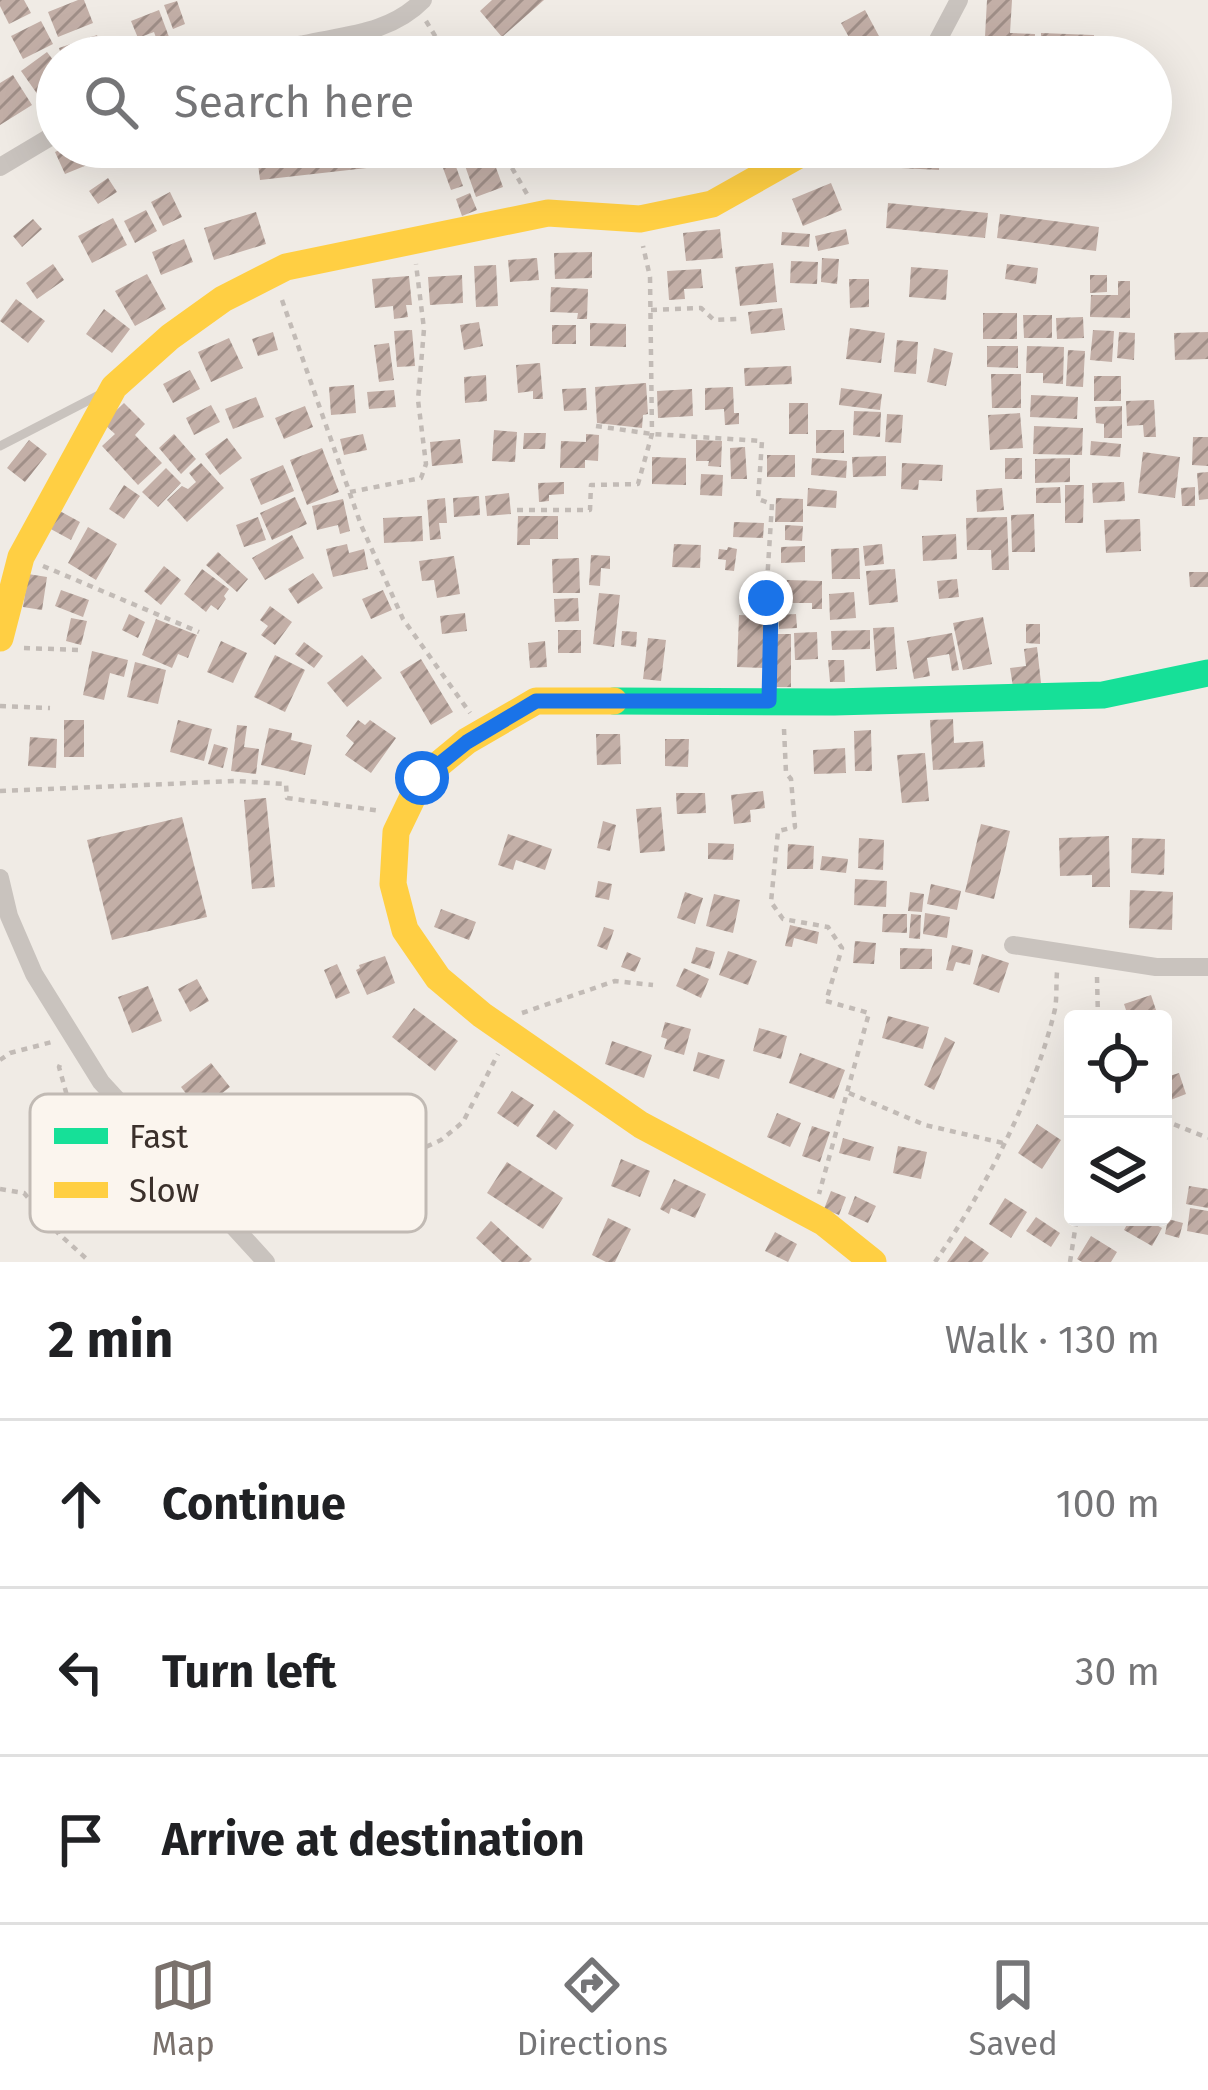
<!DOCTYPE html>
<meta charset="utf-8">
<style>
:root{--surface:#fff;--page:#f2f2f2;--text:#202124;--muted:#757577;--line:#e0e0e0;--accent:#7a716c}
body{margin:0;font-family:"Fira Sans",sans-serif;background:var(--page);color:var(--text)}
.controls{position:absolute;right:36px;bottom:36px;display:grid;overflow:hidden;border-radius:12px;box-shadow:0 12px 48px #0002}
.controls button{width:108px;height:108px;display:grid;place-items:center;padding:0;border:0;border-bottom:3px solid var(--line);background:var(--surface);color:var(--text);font:60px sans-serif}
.stop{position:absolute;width:36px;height:36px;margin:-27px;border:9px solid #1a73e8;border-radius:50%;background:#fff}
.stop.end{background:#1a73e8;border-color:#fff;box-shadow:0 3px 12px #0008}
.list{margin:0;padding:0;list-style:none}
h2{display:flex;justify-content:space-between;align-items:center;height:156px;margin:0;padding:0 48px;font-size:51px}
h2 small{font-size:39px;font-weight:400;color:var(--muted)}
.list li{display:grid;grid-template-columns:78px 1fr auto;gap:36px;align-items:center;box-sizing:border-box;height:168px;padding:0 48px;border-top:3px solid var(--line)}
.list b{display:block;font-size:45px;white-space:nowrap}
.list em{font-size:39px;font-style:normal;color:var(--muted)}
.icon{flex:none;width:66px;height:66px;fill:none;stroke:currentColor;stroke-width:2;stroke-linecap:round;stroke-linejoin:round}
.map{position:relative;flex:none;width:1208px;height:1262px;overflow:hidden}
.search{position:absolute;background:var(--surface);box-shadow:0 12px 48px #0002;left:36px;right:36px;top:36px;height:132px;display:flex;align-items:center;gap:30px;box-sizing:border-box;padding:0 42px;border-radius:66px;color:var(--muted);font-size:45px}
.sheet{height:660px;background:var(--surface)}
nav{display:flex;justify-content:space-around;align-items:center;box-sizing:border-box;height:168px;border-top:3px solid var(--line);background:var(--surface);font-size:33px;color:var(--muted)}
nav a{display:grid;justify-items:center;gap:6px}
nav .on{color:var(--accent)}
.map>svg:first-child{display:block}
.building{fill:url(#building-hatch)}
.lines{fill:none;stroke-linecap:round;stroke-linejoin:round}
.path{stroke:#c2bbb6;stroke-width:4.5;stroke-dasharray:6 6;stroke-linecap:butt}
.lane{stroke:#c9c3be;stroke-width:9}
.street{stroke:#c9c3be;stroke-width:18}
.fast{stroke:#16e098;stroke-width:27}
.slow{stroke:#ffcf43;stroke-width:27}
.route{stroke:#1a73e8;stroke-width:15}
.key{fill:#fbf5ee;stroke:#c1bab4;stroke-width:3}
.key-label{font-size:33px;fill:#3b302b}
</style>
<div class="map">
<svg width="1208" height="1262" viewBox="0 0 1208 1262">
<defs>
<pattern id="building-hatch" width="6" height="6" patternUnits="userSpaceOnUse" patternTransform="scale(3)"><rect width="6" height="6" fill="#c3afa7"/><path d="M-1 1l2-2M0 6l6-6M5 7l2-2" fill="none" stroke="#a08f88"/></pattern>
</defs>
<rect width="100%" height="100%" fill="#f0ebe5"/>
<path class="building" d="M0,0H24L31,13L9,24L0,6Z
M78,0H84L93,23L58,37L48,12Z
M492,0H544L502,37L480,11Z
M987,0H1012L1010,33L1035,34L1034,57L984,55Z
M177,1L185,24L173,29L164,5Z
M159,10L172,45L160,49L154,32L138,38L131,21Z
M865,10L887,51L876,57H860L841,23Z
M41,21L53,44L23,59L11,36Z
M1041,33L1094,35L1093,57H1041Z
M97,35L105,57H62L59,48Z
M427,39L437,57H422L415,46Z
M47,52L57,65V102L47,88L38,95L21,71Z
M13,75L32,105L0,125V83Z
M66,147H79L87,165L65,174L55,152Z
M88,147H131L135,156L117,164L113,154L95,162Z
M152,147H174L179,159L159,166Z
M340,147H428L429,161L260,180L257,156Z
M902,147H940L939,170L901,168Z
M490,151L503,187L476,197L463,160Z
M455,164L463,186L451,190L443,168Z
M108,178L117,192L98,204L89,191Z
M831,183L842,210L803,226L792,199Z
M170,192L182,217L163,226L151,202Z
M470,193L477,210L462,216L456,199Z
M888,203L988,213L985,238L886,228Z
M146,210L157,231L135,243L124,221Z
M256,212L266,244L214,260L204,228Z
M1000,214L1099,227L1096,251L997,238Z
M113,218L127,245L92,263L78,236Z
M33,219L42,229L22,247L13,236Z
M720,229L723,258L686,261L683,233Z
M846,229L849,244L818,251L815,236Z
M782,232L810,234L809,247L781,245Z
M184,239L193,262L161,275L152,252Z
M592,252V278L555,279L554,253Z
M537,258L539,280L510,282L508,260Z
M822,258L839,259L837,284L821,282Z
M791,261L818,262L817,284L790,283Z
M773,263L777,302L740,306L735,267Z
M53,264L64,280L37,299L26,283Z
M1007,264L1038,268L1036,284L1005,279Z
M496,265L498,306L476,307L474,266Z
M911,267L948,270L946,300L909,297Z
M701,269L703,288L684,289L685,299L669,300L667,271Z
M147,274L166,309L135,326L115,291Z
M462,275L463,303L430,305L428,277Z
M1090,275H1107V292L1090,293Z
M409,276L412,305H406L408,317L394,319L393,306L375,308L372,279Z
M849,279H869V307L850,308Z
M1118,281H1130V318L1090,317L1091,295H1118Z
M551,287L588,289L587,319H577L578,313L550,312Z
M16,299L45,321L28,343L0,321Z
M782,308L785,330L751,334L748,312Z
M104,309L130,329L112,353L86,334Z
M983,313H1017V339H983Z
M1023,315H1052V338H1024Z
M1083,317L1084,338L1057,339L1056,318Z
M479,322L483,346L464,350L460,325Z
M590,323L626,324V347L590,346Z
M552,325H576V344H552Z
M850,328L885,333L881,363L846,359Z
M412,330L415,366L397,367L394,331Z
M1093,330L1114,331L1112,362L1090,360Z
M273,332L278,350L258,356L252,339Z
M1119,332L1135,333L1134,360L1117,358Z
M1208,332V359L1175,360L1174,333Z
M229,338L243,368L211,382L198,352Z
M897,340L918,342L916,374L894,372Z
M389,343L394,380L379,382L374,345Z
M987,346H1018V368L987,367Z
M1027,346L1064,347L1063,384L1043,383V373H1026Z
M934,348L953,353L946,386L927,382Z
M1068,350L1085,351L1083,387L1066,386Z
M540,363L543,399H533V391L518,393L516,365Z
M791,366L792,384L745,386L744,368Z
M190,370L200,389L173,403L163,384Z
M991,374H1021V408H992Z
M486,375L487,401L465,403L464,377Z
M1094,376H1121V401H1094Z
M646,383L648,414L643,415L642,428L597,423L595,387Z
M354,385L356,413L331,415L329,387Z
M733,387L734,413H739V424L725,425L724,409L705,410V388Z
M586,388L587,410L564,411L562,389Z
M841,388L882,394L880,410L839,405Z
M692,389L693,416L658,418L657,391Z
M394,390L396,407L369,409L367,392Z
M1031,395L1078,397L1077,419L1030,417Z
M256,397L264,417L233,429L225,409Z
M1154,400L1156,437H1144L1143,425L1127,426L1126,401Z
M124,403L145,424L135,435L162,463L138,485L102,446L115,434L103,423Z
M789,403H808V434H789Z
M211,405L220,422L194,435L186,418Z
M305,406L313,427L284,439L275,418Z
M1122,406V438H1104V424L1096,423L1095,407Z
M854,411L881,412L880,437L853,435Z
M1020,413L1023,448L990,450L988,415Z
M887,414L903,415L901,443L885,442Z
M1034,426L1083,428L1082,455L1033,454Z
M494,430L517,432L515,462L492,461Z
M816,430H844V453H816Z
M524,433H546L545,449H523Z
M174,434L196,459L181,474L159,448Z
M363,434L367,450L344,455L340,439Z
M586,434L599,435L598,461L585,460V468H560L561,441L586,442Z
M1193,437H1208V466L1192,465Z
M227,438L242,458L220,475L205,454Z
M460,439L463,463L432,466L430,442Z
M29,440L47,454L25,482L7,468Z
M696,440L722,441L721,467L708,466L709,461H696Z
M1091,441L1121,444L1120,457L1090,455Z
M745,447L747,479H731L730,448Z
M322,448L339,492L307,505L290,460Z
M1143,452L1180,457L1175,498L1138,493Z
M767,455H795V477H767Z
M886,456V476L853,477L852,457Z
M652,457L686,458V485L652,484Z
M812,458L847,461L846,478L811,475Z
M1005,458H1022V479H1005Z
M1070,458V482L1035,483V459Z
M201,463L224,488L187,522L167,500L182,486L188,489L196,482L189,473Z
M902,463L943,465L942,481L919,480L918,490L901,489Z
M283,465L294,491L261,505L250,479Z
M166,468L181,483L158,507L142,492Z
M1208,472V499L1199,500L1197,473Z
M701,474L723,475L722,496L700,495Z
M564,482V494L549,495V501L539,502L538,483Z
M1124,482L1125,501L1093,503L1092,483Z
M124,485L140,496L124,519L109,509Z
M1065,485H1084L1083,523H1065Z
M1060,487L1061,503H1036V488Z
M1195,487V506H1182L1181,488Z
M808,488L837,491L836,508L807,506Z
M1002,488L1004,510L977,512L976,490Z
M509,493L511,514L487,516L485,496Z
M479,496L480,515L454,517L453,498Z
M295,497L307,524L272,540L260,513Z
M445,498L447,523H439L441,539L430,540L427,500Z
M776,498L803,499V522H775Z
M343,499L350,531L340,534L338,525L317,530L312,506Z
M56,509L80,522L71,540L47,527Z
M1034,514L1035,552H1012L1011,515Z
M422,516L423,541L384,543L383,518Z
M518,516H558V539H530V545H517Z
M258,517L266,540L244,547L236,525Z
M1007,517L1009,570H992L991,550H967L966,518Z
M1140,519L1141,551L1106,553L1104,520Z
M734,522L764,523L763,538L733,537Z
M785,525L803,526L802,541L785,540Z
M88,527L117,544L96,580L68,563Z
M956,534L957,559L923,561L922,536Z
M292,535L304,558L265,580L252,558Z
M347,544L349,553L364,549L368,569L333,577L326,549Z
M674,544L701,545L700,568L672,567Z
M882,544L884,564L865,566L863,546Z
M805,546V562L781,563V547Z
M728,547L737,549L734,571L725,570L726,560L718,559L719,549L727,550Z
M859,548L860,579H832L831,549Z
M218,552L248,579L237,592L206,565Z
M591,555L610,556V569L601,568L600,586L589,585Z
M454,556L460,594L437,598L434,580L422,581L419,561Z
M579,558L580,593H553L552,559Z
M164,566L181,580L161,605L144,591Z
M202,569L229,589L224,596L226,599L218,610L211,605L206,612L184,594Z
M895,569L898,602L869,605L866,571Z
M1189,572H1208V587H1190Z
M313,573L323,588L298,604L288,589Z
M28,574L47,577L42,610L23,607Z
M957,579L959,597L939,599L937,581Z
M787,580L822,581V609H812V603H786Z
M61,590L89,600L83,617L55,606Z
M383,590L392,610L371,619L362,599Z
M854,592L856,618L830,620L829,594Z
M599,593L620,595L614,647L593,644Z
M578,598L579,621L555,622L554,599Z
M270,606L292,622L275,645L261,635L268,626L260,620Z
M465,613L467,631L442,634L440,616Z
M129,614L145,622L138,638L122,630Z
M796,614L797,628L779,629V615Z
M739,615L766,616L764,668L737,667Z
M983,617L992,664L963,670L953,623Z
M71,618L87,621L81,645L66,641Z
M156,619L197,635L188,658L178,654L172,668L142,655Z
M1026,624H1040V644L1026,643Z
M894,627L897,669L876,671L873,628Z
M558,630H581V653H558Z
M870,630V649L832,650L831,631Z
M622,631L637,632L636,647L621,645Z
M817,632L818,659L795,660L794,633Z
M952,633L959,670L952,671L949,654L927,658L930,676L914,679L907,641Z
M775,634H791V687H775Z
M648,638L666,640L661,681L643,679Z
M221,641L247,653L233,683L207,672Z
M545,641L547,667L530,668L528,643Z
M304,642L323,656L314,668L295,654Z
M1037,647L1041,683L1013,687L1010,668L1026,666L1024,649Z
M92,651L128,660L124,677L110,673L104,700L83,695Z
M275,655L305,670L285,712L254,697Z
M362,655L382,678L347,707L327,683Z
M421,659L453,712L431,725L400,672Z
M828,660H844L845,682H830Z
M135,662L166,670L158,704L127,697Z
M953,719L954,743L983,741L985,767L933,770L930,720Z
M64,720H84V757H64Z
M178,720L212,729L204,761L170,752Z
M358,720L365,725L370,720L396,738L371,773L345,755L354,743L346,736Z
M237,725L247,726L244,747L259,749L256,774L231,771Z
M269,728L292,733L291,740L312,745L305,775L261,765Z
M871,730L872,771H855L854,731Z
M596,734H620L621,764L597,765Z
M30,737L57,739L56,768L28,766Z
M665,739H689L688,767L665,766Z
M214,744L228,748L223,768L208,764Z
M845,748L846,773L814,774L813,750Z
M925,753L929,801L902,803L897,755Z
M763,791L765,808L750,810L751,822L734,824L731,795Z
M676,793H705L706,813L677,814Z
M266,798L275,887L252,889L244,800Z
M661,807L665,851L640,853L636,809Z
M182,817L207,917L112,940L87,840Z
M603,821L616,825L610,851L597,848Z
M981,824L1010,831L994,899L965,892Z
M508,834L552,849L545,870L516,860L513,870L498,865Z
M1109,836L1110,887H1092V875L1060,876L1059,838Z
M859,838L884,840L883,870L858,868Z
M1132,838L1165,839L1164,875L1131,873Z
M708,843L734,844L733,860L708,859Z
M788,844L814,846L813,869H787Z
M822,856L848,859L846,873L820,870Z
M855,879L887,881L886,907L854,905Z
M598,881L612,884L609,900L595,897Z
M931,884L961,891L957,910L927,904Z
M1130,890L1173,892L1172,930L1129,928Z
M685,892L703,898L695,924L677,918Z
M910,892L924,894L922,912L908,911Z
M714,894L740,900L733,933L706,926Z
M441,909L476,922L469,940L434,927Z
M925,913L950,917L947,938L923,934Z
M883,914H907V933L882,932Z
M911,914L921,915L920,939L909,938Z
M790,925L819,932L817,944L794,938L792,947L785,946Z
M604,927L614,930L607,950L597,946Z
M855,941L876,943L874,964L853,963Z
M952,945L973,950L970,965L956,962L953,971L946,970Z
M696,947L715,952L710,969L691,963Z
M900,948L932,949V969H900Z
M728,951L757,961L748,985L719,975Z
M627,952L641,958L635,972L621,967Z
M982,954L1009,963L999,993L973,984Z
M385,956L395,983L367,995L356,970L360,968L359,965Z
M337,964L350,993L336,999L324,970Z
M684,968L709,979L701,998L676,986Z
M197,979L209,1001L190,1012L178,989Z
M148,986L162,1021L132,1033L118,997Z
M1151,995L1159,1019H1129L1124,1004Z
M414,1008L458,1041L435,1071L392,1037Z
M888,1016L929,1027L923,1049L882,1038Z
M665,1022L691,1029L684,1055L664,1049L667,1039L661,1037Z
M759,1028L787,1036L781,1059L753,1051Z
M945,1037L955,1042L934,1090L924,1085Z
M612,1041L652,1055L644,1078L605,1064Z
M698,1052L725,1060L719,1079L693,1071Z
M800,1053L845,1070L834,1099L789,1083Z
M211,1063L230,1087L199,1111L181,1087Z
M1179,1073L1186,1094L1168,1101L1163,1078Z
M512,1091L534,1105L518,1127L497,1113Z
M554,1110L574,1125L556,1150L536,1136Z
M777,1113L801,1123L790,1147L767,1137Z
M1037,1124L1061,1140L1042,1169L1018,1153Z
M812,1126L830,1132L820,1162L802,1156Z
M843,1138L874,1147L870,1161L839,1153Z
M898,1146L927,1152L921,1179L893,1173Z
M621,1159L650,1171L640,1197L611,1186Z
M507,1162L563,1198L543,1229L487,1193Z
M674,1179L706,1194L695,1218L671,1208L669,1214L660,1209Z
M1189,1186L1208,1189V1208L1186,1204Z
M831,1191L846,1197L839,1215L824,1209Z
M855,1196L876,1206L868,1223L848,1214Z
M1005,1198L1027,1212L1011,1238L989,1224Z
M1190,1208L1208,1211V1235L1187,1231Z
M1036,1217L1060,1233L1051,1247L1026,1231Z
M1131,1217H1142L1162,1228L1152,1246L1124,1230Z
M608,1218L631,1229L615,1262H606L592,1255Z
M1168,1219L1183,1223L1179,1238L1165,1234Z
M491,1221L532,1259L529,1262H502L476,1238Z
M775,1232L797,1244L788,1262L765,1251Z
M965,1236L989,1253L982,1262H947Z
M1091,1236L1117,1252L1111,1262H1082L1077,1259Z"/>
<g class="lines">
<path class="path" d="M426,21L448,57
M500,147L527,194
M282,300L361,525L403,619L470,713
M651,310L701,308L714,320L738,319
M596,426L652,434L762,441L758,499L772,504L766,598L771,607L770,677
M350,492L421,478L426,464L418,400L424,329L416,264
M517,510H590L591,485L638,484L652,434L650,277L643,246
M43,566L199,632
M24,648L81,650
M0,706L50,708
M784,729L786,773L791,779L795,827L778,831L771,902L783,919L828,927L842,948L826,1001L869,1013L819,1194
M0,791L236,781L286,784L287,798L381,811
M1097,977L1098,1019
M522,1013L615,981L653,985
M0,1060L10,1053L52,1042
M849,1093L925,1125L1003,1143
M1163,1120L1208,1138
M0,1189L24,1193L58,1233L90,1262
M229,1190L255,1178L397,1160L441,1140L463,1122L498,1054
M58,1233C91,1174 76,1128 59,1067L62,1060
M935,1262C983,1193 1036,1092 1055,1009C1057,997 1056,984 1057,972
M1070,1262L1077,1217"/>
<path class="lane" d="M0,446L99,395"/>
<path class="street" d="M256,57C272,52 288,47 304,44C346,35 391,33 423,0
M929,57L959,0
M0,167L57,133
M0,878L9,916L34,974L101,1082L266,1262
M1013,945L1156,967H1208"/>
<path class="fast" d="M614,701L834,702L1103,695L1208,673"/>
<path class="slow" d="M0,638L21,557L114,387L170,337L223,299L286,267L548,213L640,219L712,204L813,147
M614,701H536L467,741L422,778L396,832L393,884L405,930L438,978L482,1015L641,1125L823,1222L873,1262"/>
</g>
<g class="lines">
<path class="route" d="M422,778L467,742L536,701H769L771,607L766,598"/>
</g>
<rect x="30" y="1094" width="396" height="138" rx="18" class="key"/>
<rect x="54" y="1128" width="54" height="16" fill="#16e098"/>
<rect x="54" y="1182" width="54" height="16" fill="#ffcf43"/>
<g class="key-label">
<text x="129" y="1148">Fast</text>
<text x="129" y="1202">Slow</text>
</g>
</svg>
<div class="controls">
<button><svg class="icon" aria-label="locate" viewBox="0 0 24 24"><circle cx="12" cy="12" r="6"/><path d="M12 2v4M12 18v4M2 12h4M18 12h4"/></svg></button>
<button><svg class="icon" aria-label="layers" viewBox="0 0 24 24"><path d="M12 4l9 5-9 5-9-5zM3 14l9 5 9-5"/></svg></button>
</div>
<div class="stop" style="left:422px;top:778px"></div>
<div class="stop end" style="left:766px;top:598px"></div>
<div class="search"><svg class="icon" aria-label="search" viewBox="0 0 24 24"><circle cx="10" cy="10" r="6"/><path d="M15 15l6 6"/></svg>Search here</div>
</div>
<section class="sheet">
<h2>2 min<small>Walk · 130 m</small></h2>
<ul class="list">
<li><svg class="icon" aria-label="ahead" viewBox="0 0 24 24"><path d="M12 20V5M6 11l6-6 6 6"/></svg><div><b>Continue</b></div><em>100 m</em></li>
<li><svg class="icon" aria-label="left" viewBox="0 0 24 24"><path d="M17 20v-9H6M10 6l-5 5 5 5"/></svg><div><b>Turn left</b></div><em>30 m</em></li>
<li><svg class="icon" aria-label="arrive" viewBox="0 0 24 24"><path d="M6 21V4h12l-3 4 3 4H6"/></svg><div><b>Arrive at destination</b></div></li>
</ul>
</section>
<nav>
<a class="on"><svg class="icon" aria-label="map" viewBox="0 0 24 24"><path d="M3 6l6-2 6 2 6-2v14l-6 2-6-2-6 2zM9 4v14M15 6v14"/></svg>Map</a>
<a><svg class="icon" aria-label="directions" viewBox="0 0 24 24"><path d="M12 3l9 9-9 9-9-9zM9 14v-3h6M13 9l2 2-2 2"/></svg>Directions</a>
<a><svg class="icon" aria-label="saved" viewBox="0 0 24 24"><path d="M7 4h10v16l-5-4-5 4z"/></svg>Saved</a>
</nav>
